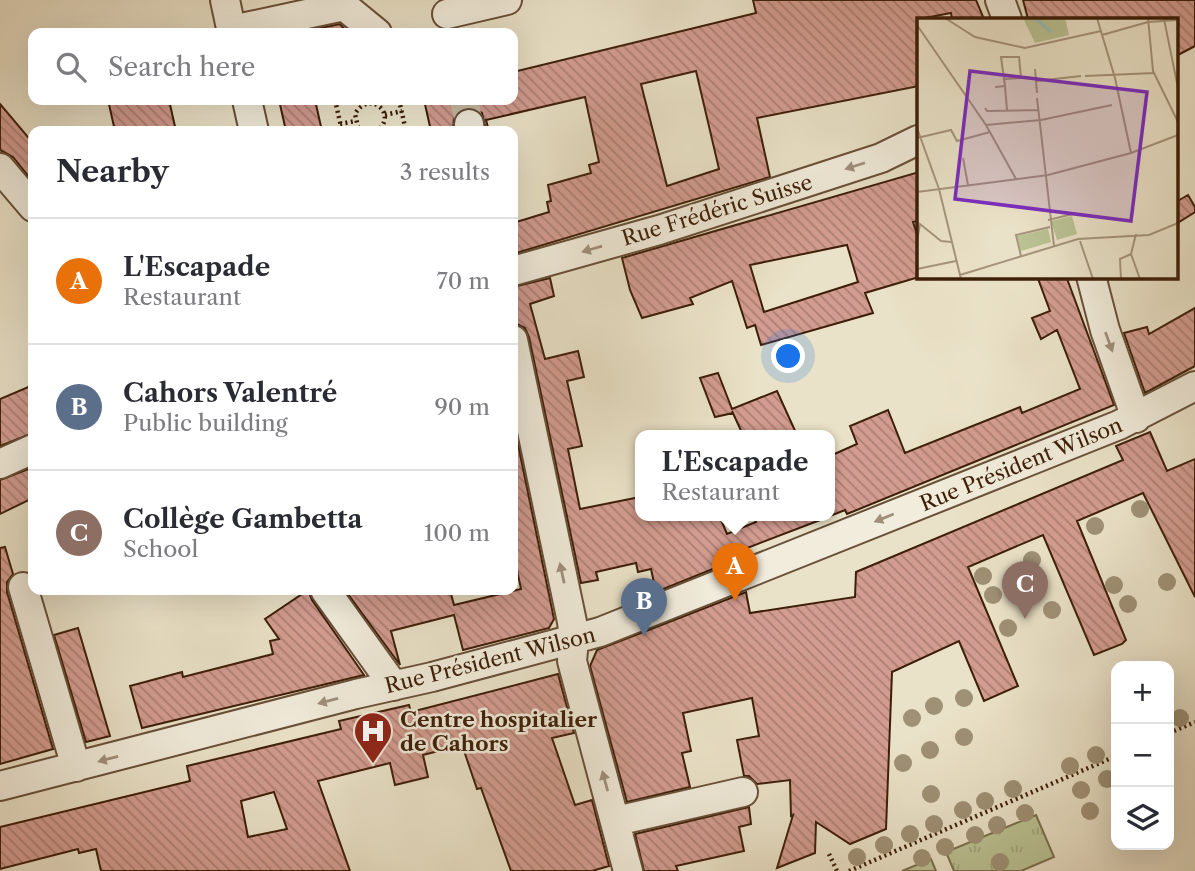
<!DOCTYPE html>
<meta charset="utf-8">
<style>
:root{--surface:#fff;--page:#f7f7f7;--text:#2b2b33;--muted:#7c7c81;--line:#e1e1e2;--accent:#8f2418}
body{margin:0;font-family:"Libre Caslon Text",serif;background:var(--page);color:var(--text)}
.controls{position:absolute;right:21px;bottom:21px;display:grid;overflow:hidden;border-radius:14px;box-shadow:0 7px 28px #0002}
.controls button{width:63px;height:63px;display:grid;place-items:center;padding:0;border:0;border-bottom:2px solid var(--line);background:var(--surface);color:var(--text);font:35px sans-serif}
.you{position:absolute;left:789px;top:357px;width:24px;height:24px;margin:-18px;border:5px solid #fff;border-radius:50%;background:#1a73e8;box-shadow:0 0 0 10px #1a73e833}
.badge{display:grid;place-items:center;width:46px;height:46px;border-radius:50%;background:var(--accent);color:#fff;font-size:23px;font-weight:700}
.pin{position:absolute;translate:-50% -58px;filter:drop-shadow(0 2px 4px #0008)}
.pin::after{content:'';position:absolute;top:37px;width:24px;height:21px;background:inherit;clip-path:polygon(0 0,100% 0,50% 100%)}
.popup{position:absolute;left:635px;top:430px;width:200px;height:91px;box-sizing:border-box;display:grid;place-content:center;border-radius:14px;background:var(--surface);filter:drop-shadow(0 2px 5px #0005);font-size:23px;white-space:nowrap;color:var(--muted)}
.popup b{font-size:26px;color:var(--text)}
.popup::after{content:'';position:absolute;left:50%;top:100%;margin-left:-14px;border:14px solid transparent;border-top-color:var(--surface)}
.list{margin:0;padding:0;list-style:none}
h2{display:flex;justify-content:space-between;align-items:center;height:91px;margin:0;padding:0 28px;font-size:30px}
h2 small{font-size:23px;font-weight:400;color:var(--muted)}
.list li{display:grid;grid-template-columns:46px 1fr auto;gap:21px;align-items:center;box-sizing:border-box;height:126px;padding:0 28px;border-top:2px solid var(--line)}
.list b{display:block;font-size:26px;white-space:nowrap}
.list p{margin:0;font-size:23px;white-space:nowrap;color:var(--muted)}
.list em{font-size:23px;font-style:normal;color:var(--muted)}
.icon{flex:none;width:38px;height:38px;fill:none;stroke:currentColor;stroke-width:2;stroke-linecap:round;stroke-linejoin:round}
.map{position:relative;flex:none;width:1195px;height:871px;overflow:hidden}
.search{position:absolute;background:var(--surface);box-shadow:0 7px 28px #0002;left:28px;top:28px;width:490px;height:77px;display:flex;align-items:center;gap:18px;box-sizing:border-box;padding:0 24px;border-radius:14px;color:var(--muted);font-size:26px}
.panel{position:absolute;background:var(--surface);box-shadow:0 7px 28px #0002;left:28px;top:126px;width:490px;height:469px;border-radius:14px}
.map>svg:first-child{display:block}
.grass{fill:url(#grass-tufts);stroke:#7c704e;stroke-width:2}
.green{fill:#bac294;stroke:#7c704e;stroke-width:2}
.building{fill:url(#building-back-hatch);stroke:#3d1e08;stroke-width:2;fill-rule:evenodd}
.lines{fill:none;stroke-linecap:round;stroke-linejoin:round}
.minor-tunnel{stroke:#c7bba2;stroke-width:28;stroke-dasharray:28 14;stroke-linecap:butt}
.minor-casing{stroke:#684f38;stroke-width:32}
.path{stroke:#3d1e08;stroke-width:4.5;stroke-dasharray:2 3.5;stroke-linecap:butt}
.minor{stroke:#f1ecdb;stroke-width:28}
.tree{fill:#9f9176}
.oneway{fill:#a08f7c}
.labels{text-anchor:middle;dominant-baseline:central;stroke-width:5;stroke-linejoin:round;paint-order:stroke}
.street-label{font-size:21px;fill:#3d1e08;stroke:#f1ecdb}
.poi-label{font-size:21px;font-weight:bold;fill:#3d1e08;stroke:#f1ecdb;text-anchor:start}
.inset-river{fill:none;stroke:#98beb5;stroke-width:3.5}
.inset-road{fill:none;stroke:#a5947b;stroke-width:2}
.view{fill:#7b2cbf;fill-opacity:0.15;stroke:#7b2cbf;stroke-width:3.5}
.inset-edge{fill:none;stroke:#3d1e08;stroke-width:3.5}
</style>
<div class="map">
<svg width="1195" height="871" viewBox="0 0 1195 871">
<defs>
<pattern id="grass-tufts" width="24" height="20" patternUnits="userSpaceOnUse" patternTransform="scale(1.75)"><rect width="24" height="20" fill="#bac294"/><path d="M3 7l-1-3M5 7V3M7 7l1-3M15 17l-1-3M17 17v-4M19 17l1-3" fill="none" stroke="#a1a67e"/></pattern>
<pattern id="building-back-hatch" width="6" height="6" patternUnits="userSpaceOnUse" patternTransform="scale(1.75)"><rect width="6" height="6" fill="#d39c90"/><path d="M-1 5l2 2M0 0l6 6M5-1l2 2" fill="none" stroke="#ac7f74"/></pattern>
</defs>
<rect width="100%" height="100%" fill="#eae2c8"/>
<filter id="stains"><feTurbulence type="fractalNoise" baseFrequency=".00286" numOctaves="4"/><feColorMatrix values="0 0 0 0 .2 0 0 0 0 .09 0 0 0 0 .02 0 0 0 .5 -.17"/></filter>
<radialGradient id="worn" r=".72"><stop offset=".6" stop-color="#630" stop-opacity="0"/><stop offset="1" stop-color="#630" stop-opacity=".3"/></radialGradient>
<path class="grass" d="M1036,815L1054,857L1021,871H954L946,852Z"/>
<path class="green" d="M931,859L936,871H902Z"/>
<path class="building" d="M753,0H976L984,19H952L951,13L919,19V86L757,118L770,177L513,254V223L549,212L547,202L551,201L548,185L591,173L589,165L599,162L585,97L486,120L489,131H486L482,113L475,108H467L459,111L454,117L453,131H431L424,100H513V72L756,13ZM696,71L719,169L667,186L641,84Z
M1023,0H1195V46L1176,56V19H1028Z
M340,24L348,33H296Z
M108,100H169L176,131H115Z
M279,100H315L322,131H286Z
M0,104L33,143V182L13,157L0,150Z
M919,172V221L913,222L919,240V277L865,293L873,313L761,345L755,325L747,328L732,281L690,298L693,304L642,318L630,290L622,258ZM847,245L858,282L764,312L750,265Z
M1188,195L1195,207V212L1176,224V202Z
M1037,276H1066L1114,405L847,514L845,510L830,516V456L857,444L850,426L888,410L905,453L1020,407L1022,413L1080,389L1057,330L1041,339L1032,318L1050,311Z
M550,278L554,296L530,304L545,359L578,351L584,377L567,381L582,446L568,449L580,509L640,497V515H719L727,534L756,522L753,515L828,517L747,548L750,554L656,592L651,569L638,572L636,563L596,572L598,580L581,583L529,337L525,328L517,324L513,309V287Z
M1195,308V366L1145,393L1124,333L1147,327L1149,334Z
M718,373L732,409L777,391L797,435H743L732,411L733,413L715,417L700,378Z
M33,385V433L0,446V399Z
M513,420L554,619L549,628L463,650L454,615L391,631L400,665L345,590H450L454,605L521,589L513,551Z
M1150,432L1167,471L1195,459V597L1143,493L1077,521L1126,640L1122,644L1094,655L1043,535L968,567L1018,686L984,701L959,641L892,672L886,829L850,844L816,822L815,853L777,868L793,815L791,816L790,780L757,784L749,776H744L737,740L759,736L752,698L683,713L691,751L682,753L690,787L627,802L590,666L597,650L746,592L750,613L855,597L856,572L1123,460L1116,446Z
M31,468L33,498L0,514V480Z
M5,547L13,574L7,582V592L53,749L0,764V548Z
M308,590L312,600L364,675L142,728L130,686L182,672L183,677L273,654L270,641L279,639L265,619Z
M78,628L110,736L86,742L54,635Z
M558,674L574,733L552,738L575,805L592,800L609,866L592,871H511L481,788L477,789L462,745L423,755L428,777L395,785L390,763L318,781L350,871H101L96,849L79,853L78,849L0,869V827L190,781L187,766L341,729L339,721L409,705L411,712ZM274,792L287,829L248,837L241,801Z
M749,807L751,824L739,827L744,851L676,866L678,871H644L635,834Z"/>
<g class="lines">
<path class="minor-tunnel" d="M464,100L469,124"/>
<defs>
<path id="minor" d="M225,0L232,33
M1000,0L1007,19
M344,6L377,33
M447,14L507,0
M232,30L344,6L342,0
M247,100L254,131
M469,124L470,131
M0,168L33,207
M513,271L659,230L881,158L918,140
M1091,276L1105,330L1136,418
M513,340L572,622L574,640L572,661L628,871
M0,464L33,449
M23,587L76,767
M325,590L394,686
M0,786L356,694L432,677L600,632L1119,425L1195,386
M616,821L743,792"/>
</defs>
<use href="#minor" class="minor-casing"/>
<path class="path" d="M335,100L342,131
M399,100L406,131
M385,115L402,111
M340,124L355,121
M363,131L358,127L355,114C369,89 399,114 377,131
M1169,733L1195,722
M829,854L837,871
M849,871L1116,756"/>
<use href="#minor" class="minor"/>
</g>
<g class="tree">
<circle cx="1140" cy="509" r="9"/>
<circle cx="1095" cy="526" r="9"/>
<circle cx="1032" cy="560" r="9"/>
<circle cx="983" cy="576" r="9"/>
<circle cx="1038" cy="579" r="9"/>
<circle cx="1167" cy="582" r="9"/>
<circle cx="1114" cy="585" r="9"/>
<circle cx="993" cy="595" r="9"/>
<circle cx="1128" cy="604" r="9"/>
<circle cx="1052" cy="610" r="9"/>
<circle cx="1008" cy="628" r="9"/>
<circle cx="964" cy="698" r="9"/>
<circle cx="934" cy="706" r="9"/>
<circle cx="912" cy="718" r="9"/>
<circle cx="1180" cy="718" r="9"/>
<circle cx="964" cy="737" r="9"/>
<circle cx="930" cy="750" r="9"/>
<circle cx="1096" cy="755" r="9"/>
<circle cx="903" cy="763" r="9"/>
<circle cx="1070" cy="766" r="9"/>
<circle cx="1107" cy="779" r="9"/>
<circle cx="1013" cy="789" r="9"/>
<circle cx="1081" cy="790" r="9"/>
<circle cx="931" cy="794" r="9"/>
<circle cx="985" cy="801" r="9"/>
<circle cx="963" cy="810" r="9"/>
<circle cx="1090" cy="811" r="9"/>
<circle cx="1025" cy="813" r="9"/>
<circle cx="934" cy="824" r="9"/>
<circle cx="997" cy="825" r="9"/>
<circle cx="910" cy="834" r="9"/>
<circle cx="975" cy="835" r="9"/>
<circle cx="884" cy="845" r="9"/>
<circle cx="945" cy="847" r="9"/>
<circle cx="857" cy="857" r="9"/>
<circle cx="922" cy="858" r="9"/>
<circle cx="1000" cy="862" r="9"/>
</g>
<defs><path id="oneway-solid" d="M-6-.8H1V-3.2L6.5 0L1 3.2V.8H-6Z" transform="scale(1.75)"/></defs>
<g class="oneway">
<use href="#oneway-solid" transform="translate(855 166) rotate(162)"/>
<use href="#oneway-solid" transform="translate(592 249) rotate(164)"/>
<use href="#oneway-solid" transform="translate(1109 342) rotate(70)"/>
<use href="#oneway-solid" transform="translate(884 518) rotate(158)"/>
<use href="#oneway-solid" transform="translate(562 573) rotate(-102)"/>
<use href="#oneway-solid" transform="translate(328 701) rotate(165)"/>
<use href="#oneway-solid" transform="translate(108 759) rotate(165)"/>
<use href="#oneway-solid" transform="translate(605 781) rotate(-105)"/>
</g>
<defs>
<symbol id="hospital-pin" viewBox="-11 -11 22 30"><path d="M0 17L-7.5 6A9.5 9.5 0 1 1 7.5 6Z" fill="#8f2418" stroke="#f1ecdb"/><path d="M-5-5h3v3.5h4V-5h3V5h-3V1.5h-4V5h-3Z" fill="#fff"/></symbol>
</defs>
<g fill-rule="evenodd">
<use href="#hospital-pin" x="351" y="709" width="44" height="60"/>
</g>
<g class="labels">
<g class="street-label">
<text transform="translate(717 210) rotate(-17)">Rue Frédéric Suisse</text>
<text transform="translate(1021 464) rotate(-22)">Rue Président Wilson</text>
<text transform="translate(490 660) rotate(-14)">Rue Président Wilson</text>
</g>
<g class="poi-label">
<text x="400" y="719">Centre hospitalier<tspan x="400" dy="24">de Cahors</tspan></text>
</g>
</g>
<g transform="translate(917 18)">
<rect width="261" height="261" fill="#eae2c8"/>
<path d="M106,0H148L152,17L118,25ZM155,198L160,216L140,222L134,203ZM131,211L134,224L104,233L100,218Z" fill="#bac294"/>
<path class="inset-river" d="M118,0L134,14"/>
<path class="inset-road" d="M28,0L58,19L108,30L184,13M180,0L198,60L214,135M231,0L236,53L261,104M247,1L261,70M0,7L69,107L99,161M185,17L231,4L261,2M118,51L120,75M168,58L237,55M87,61L84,39H102L104,60L87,61L88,68M119,63L164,58M78,69L88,68L90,92M120,80L137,228M68,90L70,93L121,92M69,107L124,102L195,87M0,110L22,171L44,261M0,120L34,112L40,123L73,114M46,140L51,167M0,174L131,157L214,135L261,117M131,202L156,196M219,216L214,236L223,261M0,223L3,206L24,223L34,224M163,223L176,261M104,238L99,217L133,209M0,251L39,243M43,257L161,221L232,217L261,205M204,261L203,241L214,236"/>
<path class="view" d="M53,53L230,74L214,203L38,181Z"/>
<rect width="261" height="261" class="inset-edge"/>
</g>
<rect width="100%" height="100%" filter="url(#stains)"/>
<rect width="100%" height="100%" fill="url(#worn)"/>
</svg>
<div class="controls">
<button>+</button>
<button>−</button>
<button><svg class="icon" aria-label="layers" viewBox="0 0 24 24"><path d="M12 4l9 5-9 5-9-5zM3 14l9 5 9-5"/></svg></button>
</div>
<div class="you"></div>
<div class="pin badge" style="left:735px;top:601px;background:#e8710a">A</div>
<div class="popup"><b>L'Escapade</b>Restaurant</div>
<div class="pin badge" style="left:644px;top:636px;background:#5c6f8a">B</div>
<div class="pin badge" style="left:1025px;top:619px;background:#8d6e63">C</div>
<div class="search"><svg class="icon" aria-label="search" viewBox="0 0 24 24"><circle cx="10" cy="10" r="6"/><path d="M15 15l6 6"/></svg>Search here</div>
<section class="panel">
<h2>Nearby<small>3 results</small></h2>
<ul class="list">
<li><span class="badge" style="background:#e8710a">A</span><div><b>L'Escapade</b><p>Restaurant</p></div><em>70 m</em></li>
<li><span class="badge" style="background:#5c6f8a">B</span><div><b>Cahors Valentré</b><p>Public building</p></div><em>90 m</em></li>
<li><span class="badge" style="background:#8d6e63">C</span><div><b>Collège Gambetta</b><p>School</p></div><em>100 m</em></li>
</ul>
</section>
</div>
